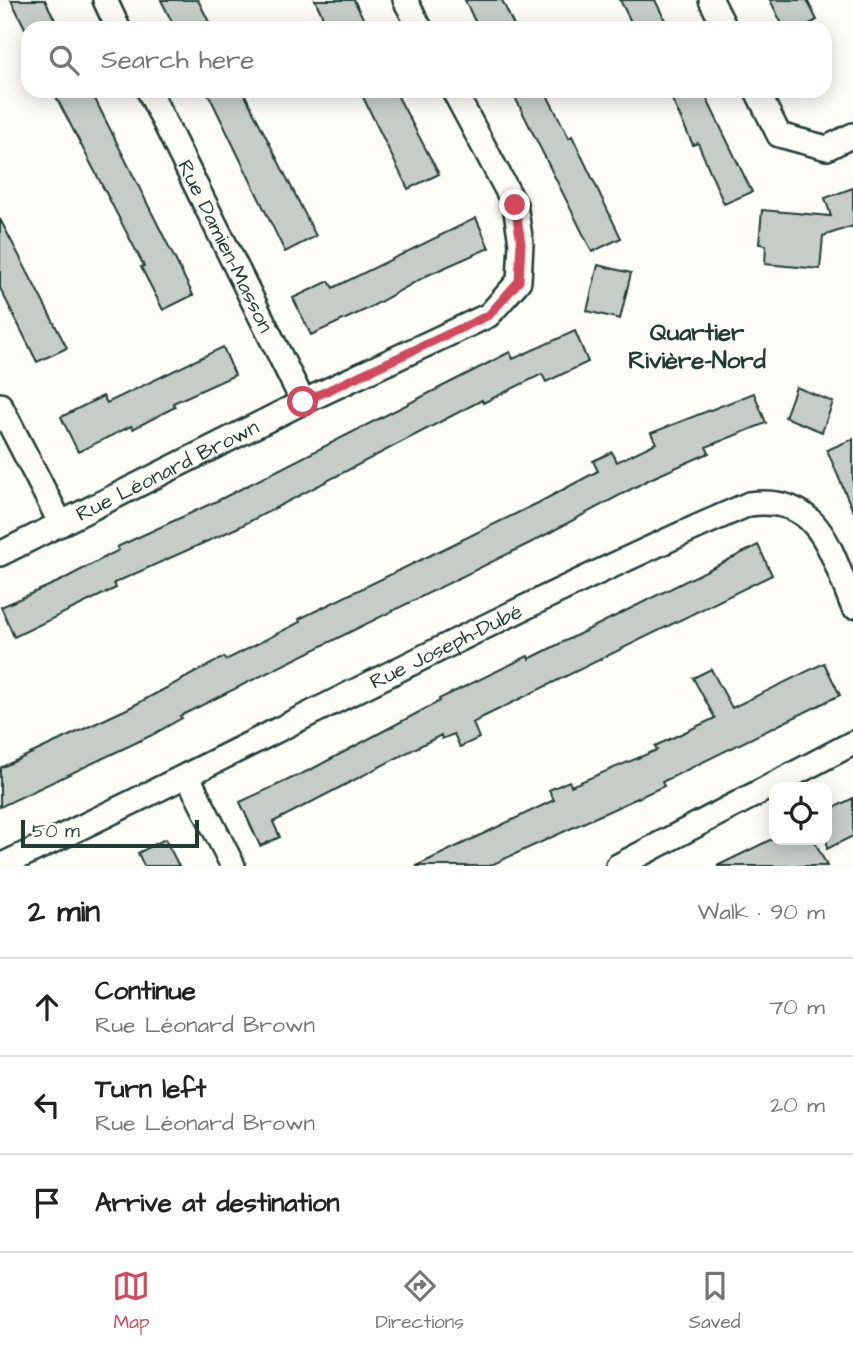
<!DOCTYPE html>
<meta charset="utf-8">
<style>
:root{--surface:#fff;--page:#f6f6f6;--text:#222;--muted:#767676;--line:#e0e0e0;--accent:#d1495b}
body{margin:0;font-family:"Architects Daughter",sans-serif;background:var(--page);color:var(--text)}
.controls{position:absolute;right:21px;bottom:21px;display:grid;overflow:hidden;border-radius:14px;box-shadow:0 4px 18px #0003}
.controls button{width:63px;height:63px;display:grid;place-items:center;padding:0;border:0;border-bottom:2px solid var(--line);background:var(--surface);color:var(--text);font:35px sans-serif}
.scale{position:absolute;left:21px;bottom:18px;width:178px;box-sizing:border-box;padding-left:7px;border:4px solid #1f3d34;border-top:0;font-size:19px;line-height:24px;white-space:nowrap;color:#1f3d34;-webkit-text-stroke:5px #fdfcf7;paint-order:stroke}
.stop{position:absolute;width:21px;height:21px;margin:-16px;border:5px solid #d1495b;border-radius:50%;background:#fff}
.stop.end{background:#d1495b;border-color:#fff;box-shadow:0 2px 7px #0008}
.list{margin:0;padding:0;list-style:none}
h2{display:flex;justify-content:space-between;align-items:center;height:91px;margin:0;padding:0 28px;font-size:30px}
h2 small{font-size:23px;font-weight:400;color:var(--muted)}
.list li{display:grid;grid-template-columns:46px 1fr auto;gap:21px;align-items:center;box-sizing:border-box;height:98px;padding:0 28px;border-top:2px solid var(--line)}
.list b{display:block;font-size:26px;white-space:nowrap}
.list p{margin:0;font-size:23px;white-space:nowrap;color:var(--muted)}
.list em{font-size:23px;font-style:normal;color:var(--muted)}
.icon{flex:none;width:38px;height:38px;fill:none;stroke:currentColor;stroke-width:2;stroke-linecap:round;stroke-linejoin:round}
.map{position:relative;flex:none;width:853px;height:866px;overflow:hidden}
.search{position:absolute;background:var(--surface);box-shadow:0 4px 18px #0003;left:21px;right:21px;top:21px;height:77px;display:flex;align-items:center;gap:18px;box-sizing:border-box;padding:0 24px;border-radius:21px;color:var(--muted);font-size:26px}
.sheet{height:385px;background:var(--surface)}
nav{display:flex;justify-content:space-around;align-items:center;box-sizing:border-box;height:98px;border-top:2px solid var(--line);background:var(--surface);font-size:19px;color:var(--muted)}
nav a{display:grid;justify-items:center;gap:4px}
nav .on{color:var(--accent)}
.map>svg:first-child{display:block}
.building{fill:#c6cdc7;stroke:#1f3d34;stroke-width:2}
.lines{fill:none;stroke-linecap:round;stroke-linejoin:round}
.street-casing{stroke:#1f3d34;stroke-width:28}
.street{stroke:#fdfcf7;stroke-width:23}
.route{stroke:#d1495b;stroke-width:9}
.labels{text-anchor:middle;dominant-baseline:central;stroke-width:6;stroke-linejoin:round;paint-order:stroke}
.street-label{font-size:21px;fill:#1f3d34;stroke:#fdfcf7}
.quarter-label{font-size:24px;font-weight:bold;fill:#1f3d34;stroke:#fdfcf7}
</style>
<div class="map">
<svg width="853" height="866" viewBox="0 0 853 866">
<rect width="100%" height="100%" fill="#fdfcf7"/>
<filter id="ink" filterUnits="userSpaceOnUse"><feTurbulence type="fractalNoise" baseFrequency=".0143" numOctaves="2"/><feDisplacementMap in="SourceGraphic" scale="14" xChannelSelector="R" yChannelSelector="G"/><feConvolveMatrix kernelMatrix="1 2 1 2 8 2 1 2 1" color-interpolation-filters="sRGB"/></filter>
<g filter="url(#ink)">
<path class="building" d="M11,0H45L59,28H25Z
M161,0H198L212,28H175Z
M315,0H354L368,28H328Z
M465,0H502L515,28H478Z
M620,0H655L669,28H634Z
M770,0H807L817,20L802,28H784Z
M53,91H91L193,295L163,310L141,267L144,266Z
M207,91H243L316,236L285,252Z
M360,91H395L439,174L408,189Z
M512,91H545L569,138L572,136L621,238L592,252Z
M668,91H703L752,192L724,204L698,143L693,145Z
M853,188V226L823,236L820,269L765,264L766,245L759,244L762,210L831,216L825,198Z
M476,218L489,248L428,275L367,309L311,335L293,298L329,281L333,288Z
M0,219L67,348L37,362L0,288Z
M598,265L631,273L620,319L587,311Z
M575,331L588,362L546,382L542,374L483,403L482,400L239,527L114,583L116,588L14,637L1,607L60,581L119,550L117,547L219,500L510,352L513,359Z
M223,347L235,375L173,403L175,407L133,429L131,426L78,452L61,417L103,396L107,403Z
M796,387L833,402L822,432L785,417Z
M754,393L766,423L706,447L709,453L650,479L534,541L180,716L182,718L150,736L0,807V768L129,708L224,657L226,660L300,622L299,619L538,503L598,471L593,461L612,452L617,462L656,443L651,433Z
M853,439V511L827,450Z
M758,545L772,575L483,717L473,723L479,738L460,747L454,734L442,739L441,735L273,822L280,837L260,846L240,802L312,769L440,701L439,699L528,656L529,659Z
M824,663L840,695L662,782L664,786L489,866H416L554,800L549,790L569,781L571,786L657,750L655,746L715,718L693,678L711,669L732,708Z
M853,798V836L827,849V811Z
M165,839L179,866H144L138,853Z
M770,840H814L827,866H717Z"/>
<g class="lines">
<defs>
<g id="street">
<path d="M105,0L118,28"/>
<path d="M405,0L420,28"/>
<path d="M711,0L725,28"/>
<path id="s1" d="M149,91L303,402"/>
<path d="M757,91L779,135L827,148L853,135"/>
<path d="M0,405L61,524"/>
<path id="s2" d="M0,554L303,402L489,315L519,281L521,243L515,205L454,91"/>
<path d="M188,777L233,866"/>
<path id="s3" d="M0,866C251,748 495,614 749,504C821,495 830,551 853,606"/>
<path d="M618,866L853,743"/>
</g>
</defs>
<use href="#street" class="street-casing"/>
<use href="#street" class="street"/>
</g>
</g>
<g class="lines" filter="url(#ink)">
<path class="route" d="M303,402L489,315L519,281L521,243L515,205"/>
</g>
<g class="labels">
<g class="street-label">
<text stroke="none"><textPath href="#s1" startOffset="173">Rue Damien-Masson</textPath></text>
<text stroke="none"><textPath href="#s2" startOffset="187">Rue Léonard Brown</textPath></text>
<text stroke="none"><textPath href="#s3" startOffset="497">Rue Joseph-Dubé</textPath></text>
</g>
<g class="quarter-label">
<text x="697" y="333">Quartier<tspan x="697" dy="28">Rivière-Nord</tspan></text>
</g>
</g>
</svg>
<div class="controls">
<button><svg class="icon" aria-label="locate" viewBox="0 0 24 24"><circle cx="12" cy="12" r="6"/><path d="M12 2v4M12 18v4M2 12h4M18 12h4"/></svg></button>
</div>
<div class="scale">50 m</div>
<div class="stop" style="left:303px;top:402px"></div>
<div class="stop end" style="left:515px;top:205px"></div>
<div class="search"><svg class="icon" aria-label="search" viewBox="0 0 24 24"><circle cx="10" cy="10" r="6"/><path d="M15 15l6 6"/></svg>Search here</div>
</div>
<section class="sheet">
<h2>2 min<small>Walk · 90 m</small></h2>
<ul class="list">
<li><svg class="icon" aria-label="ahead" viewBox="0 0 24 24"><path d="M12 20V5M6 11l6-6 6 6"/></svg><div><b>Continue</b><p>Rue Léonard Brown</p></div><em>70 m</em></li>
<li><svg class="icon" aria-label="left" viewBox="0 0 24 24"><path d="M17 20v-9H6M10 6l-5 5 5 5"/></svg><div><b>Turn left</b><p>Rue Léonard Brown</p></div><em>20 m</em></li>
<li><svg class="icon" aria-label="arrive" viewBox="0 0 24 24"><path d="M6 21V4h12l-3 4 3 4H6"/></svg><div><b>Arrive at destination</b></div></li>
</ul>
</section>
<nav>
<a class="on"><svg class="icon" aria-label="map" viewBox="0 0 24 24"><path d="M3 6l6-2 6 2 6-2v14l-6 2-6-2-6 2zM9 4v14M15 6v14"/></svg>Map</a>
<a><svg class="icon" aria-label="directions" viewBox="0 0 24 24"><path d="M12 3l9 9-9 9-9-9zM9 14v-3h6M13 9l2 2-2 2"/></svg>Directions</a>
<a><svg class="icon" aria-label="saved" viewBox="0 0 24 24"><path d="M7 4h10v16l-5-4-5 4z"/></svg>Saved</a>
</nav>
